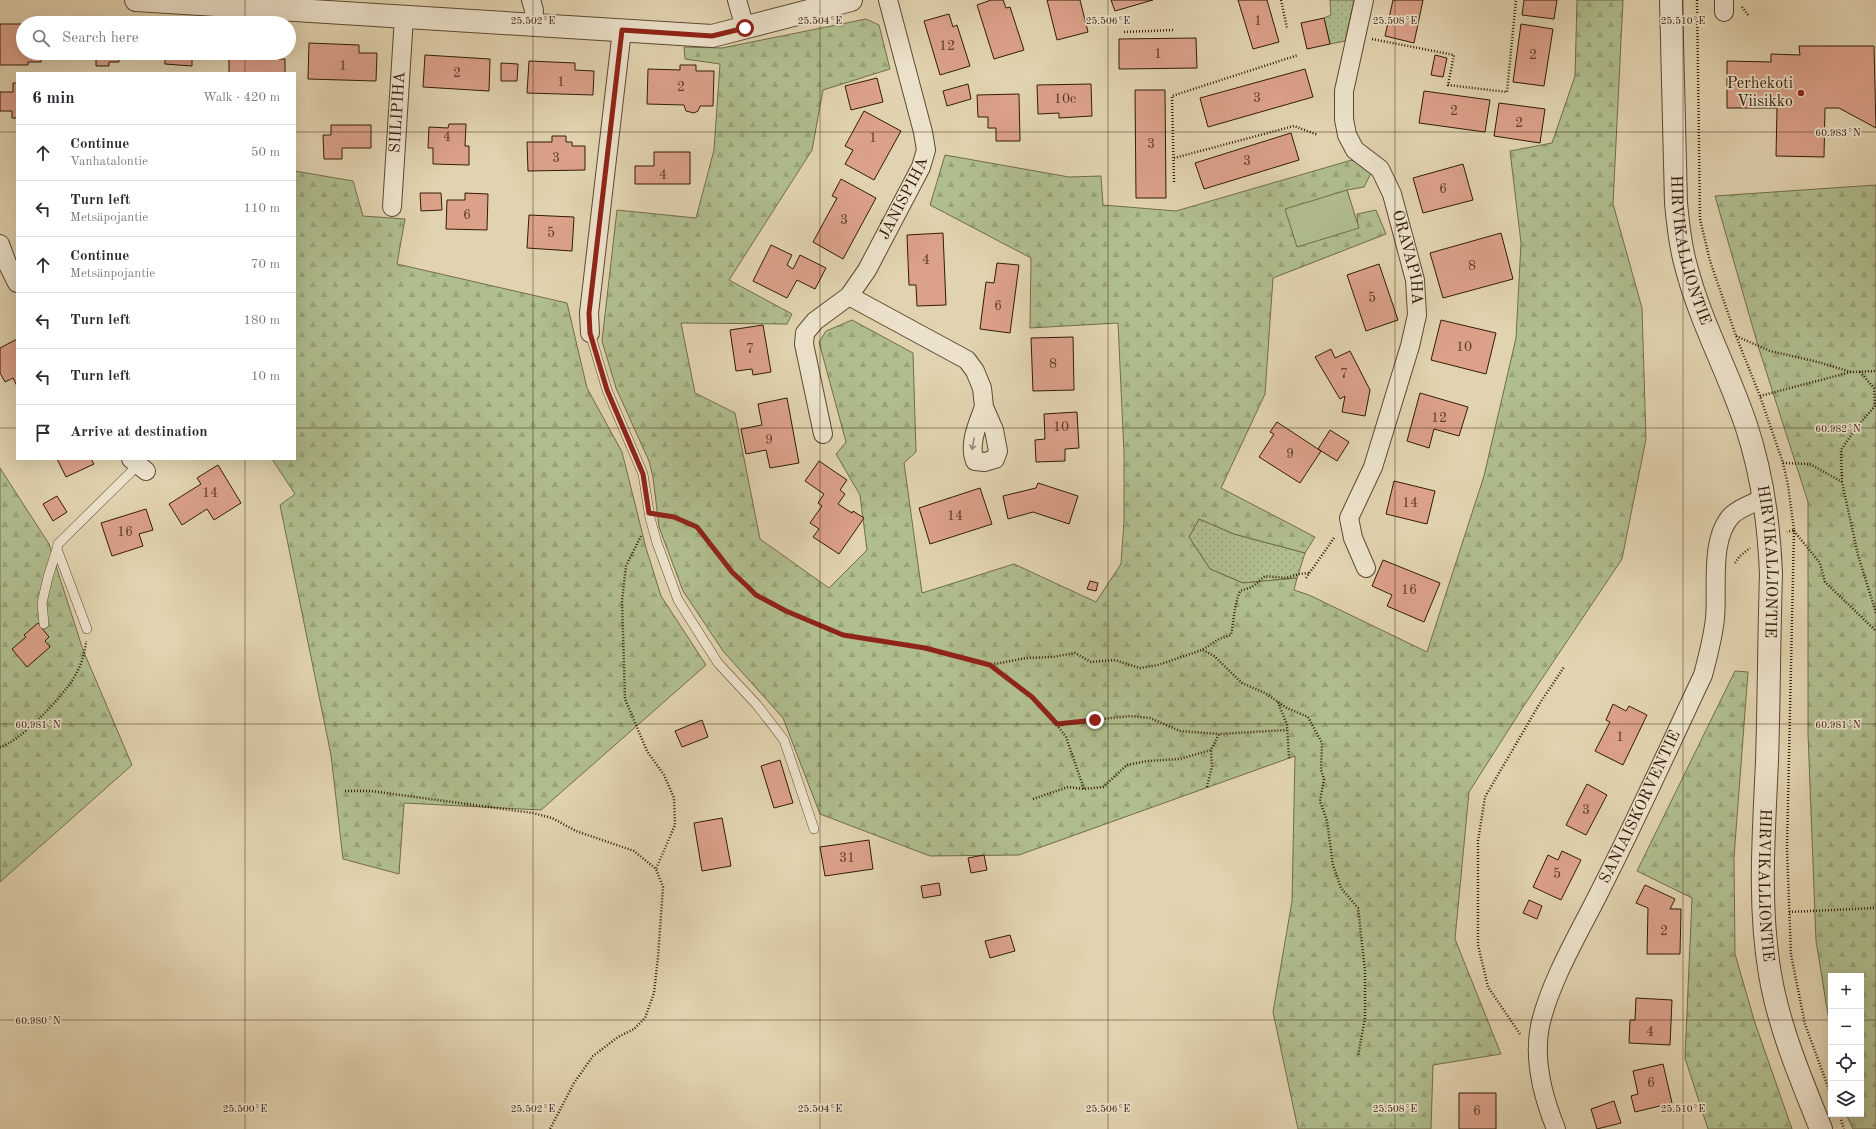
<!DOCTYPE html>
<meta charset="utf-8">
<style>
:root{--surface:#fff;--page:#f2f2f3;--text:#2b2b33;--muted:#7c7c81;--line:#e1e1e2}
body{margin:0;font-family:"Old Standard TT",serif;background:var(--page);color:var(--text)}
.controls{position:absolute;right:12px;bottom:12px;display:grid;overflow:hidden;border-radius:0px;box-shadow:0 4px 16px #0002}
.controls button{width:36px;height:36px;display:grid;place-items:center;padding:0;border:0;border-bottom:1px solid var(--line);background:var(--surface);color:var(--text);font:20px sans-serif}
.stop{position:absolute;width:12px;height:12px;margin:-9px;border:3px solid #8f2418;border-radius:50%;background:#fff}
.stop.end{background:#8f2418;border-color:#fff;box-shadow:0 1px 4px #0008}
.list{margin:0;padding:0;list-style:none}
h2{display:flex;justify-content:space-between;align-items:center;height:52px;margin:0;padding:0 16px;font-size:17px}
h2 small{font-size:13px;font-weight:400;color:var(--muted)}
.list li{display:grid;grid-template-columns:26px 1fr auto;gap:12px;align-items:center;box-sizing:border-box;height:56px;padding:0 16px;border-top:1px solid var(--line)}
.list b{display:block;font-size:15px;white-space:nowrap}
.list p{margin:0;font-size:13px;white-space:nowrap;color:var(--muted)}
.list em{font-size:13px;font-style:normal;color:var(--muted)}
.icon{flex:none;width:22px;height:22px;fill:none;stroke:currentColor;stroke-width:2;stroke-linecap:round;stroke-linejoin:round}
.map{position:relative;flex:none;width:1876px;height:1129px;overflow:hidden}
.search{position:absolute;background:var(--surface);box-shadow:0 4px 16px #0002;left:16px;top:16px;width:280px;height:44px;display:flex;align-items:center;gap:10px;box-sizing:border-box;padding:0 14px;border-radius:22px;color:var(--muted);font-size:15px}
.panel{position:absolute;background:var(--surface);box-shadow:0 4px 16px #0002;left:16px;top:72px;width:280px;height:388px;border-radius:0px}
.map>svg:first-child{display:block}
.grass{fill:url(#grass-dots);stroke:#726c4a}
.forest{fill:url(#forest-firs);stroke:#726c4a}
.garden{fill:#b0bd8d;stroke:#726c4a}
.building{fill:#dba189;stroke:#331b08}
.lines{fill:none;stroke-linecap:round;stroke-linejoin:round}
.service-casing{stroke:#5e4932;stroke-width:10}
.minor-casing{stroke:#5e4932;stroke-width:20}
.tertiary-casing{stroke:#5e4932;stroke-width:24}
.path{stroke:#331b08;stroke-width:2.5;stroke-dasharray:1 2;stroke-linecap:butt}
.service{stroke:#ece2cb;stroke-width:9}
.minor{stroke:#ece2cb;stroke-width:18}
.tertiary{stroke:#ece2cb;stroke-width:22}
.oneway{stroke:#998873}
.route{stroke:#8f2418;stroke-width:5}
.ticks{fill:none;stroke:#331b08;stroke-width:1;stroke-opacity:0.45}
.poi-dot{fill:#8f2418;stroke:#ece2cb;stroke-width:1.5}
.labels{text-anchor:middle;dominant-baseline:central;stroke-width:3.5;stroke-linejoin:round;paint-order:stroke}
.number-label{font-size:14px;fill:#5d3c28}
.poi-label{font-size:16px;fill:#331b08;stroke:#ece2cb;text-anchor:end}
.street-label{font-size:16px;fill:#331b08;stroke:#ece2cb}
.ticks-label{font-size:10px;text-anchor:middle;fill:#331b08;stroke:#ece2cb;stroke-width:3.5;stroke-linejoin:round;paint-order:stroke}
</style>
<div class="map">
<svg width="1876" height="1129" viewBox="0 0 1876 1129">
<defs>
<pattern id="grass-dots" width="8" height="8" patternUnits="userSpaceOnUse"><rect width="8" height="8" fill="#b0bd8d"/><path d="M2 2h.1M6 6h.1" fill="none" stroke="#98a278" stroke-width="1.8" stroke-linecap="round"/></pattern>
<pattern id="forest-firs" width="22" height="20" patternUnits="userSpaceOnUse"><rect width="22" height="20" fill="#b0bd8d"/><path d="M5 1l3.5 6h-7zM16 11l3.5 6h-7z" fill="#98a278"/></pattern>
</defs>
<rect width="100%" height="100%" fill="#e1d3af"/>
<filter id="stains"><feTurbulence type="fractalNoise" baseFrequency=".005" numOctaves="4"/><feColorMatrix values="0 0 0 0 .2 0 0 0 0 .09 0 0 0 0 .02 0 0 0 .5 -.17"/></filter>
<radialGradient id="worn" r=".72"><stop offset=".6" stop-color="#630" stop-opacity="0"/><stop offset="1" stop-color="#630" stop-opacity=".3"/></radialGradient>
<path class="grass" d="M1330,0H1354L1345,41L1330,44L1324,18L1331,15Z
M1199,519L1234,534L1305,553L1297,578L1243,583L1210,569L1189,537Z"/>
<path class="forest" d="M1577,0H1623L1613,204L1642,308L1646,439L1622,559L1523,707L1469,792L1455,939L1501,1054L1433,1065L1431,1129H1298L1273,1012L1292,901L1295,756L1019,855L930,856L820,814L783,718L723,651L683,591L659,527L653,477L649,461L616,388L602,341L617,210L696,218L714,150L720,64L685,59L684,47L722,48L866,19L879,25L890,69L823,90L812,150L729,280L792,314L787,324L681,323L695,393L735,413L760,539L829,588L867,550L860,495L836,454L846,442L819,342L826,331L852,320L913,353L916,452L904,463L922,593L1014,564L1096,602L1121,564L1124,521V453L1118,323L1030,328L1031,258L930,205L945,155L1069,177L1101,176L1103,205L1176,211L1352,160L1371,173L1364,187L1347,190L1358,228L1357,214L1376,210L1386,234L1273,278L1265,394L1221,488L1315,537L1305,553L1234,534L1199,519L1189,537L1210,569L1243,583L1297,578L1294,590L1309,595L1427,652L1484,476L1516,338L1521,243L1510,151L1552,143L1575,76Z
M295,171L353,181L363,216L405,219L397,264L567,303L587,388L622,452L646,548L661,596L706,665L541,810L404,803L399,874L343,859L331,755L280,505L295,494L272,459H295Z
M1876,185V1129H1853L1846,1114H1861V976H1831V1033L1816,941L1808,733V502L1759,349L1715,196Z
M0,468L49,544L83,650L132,765L0,882Z
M1735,671L1748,672L1734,857L1735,954L1755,1023L1792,1129H1708L1685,1058L1692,898L1637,871Z"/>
<path class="garden" d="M1347,190L1359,228L1297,247L1285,209Z"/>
<path class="building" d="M991,0H1003L1006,8L1010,7L1024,50L994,59L977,5Z
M1047,0H1080L1088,32L1057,40Z
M1111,0H1153L1115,11Z
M1238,0H1267L1279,42L1253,49Z
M1393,0H1423L1414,43L1385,36Z
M1524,0H1557L1554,19L1522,15Z
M949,14L953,27L957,25L970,66L940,75L924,21Z
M1324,18L1330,44L1307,49L1301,23Z
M0,24H23V53H41V62H28V65H0Z
M1521,24L1553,29L1544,86L1513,82Z
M1196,38L1197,68L1119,69V39Z
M309,43L359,45V53H377L376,81L308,79Z
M1799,46H1874L1876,128L1839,108H1825L1824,157L1776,156L1777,108H1727V61L1771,62V54L1800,55Z
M89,53H136V59H119V62H109V66H96V58H89Z
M158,53H204L203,59H192V66L165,64V57H158Z
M229,53H278V59H285V73H229Z
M425,55L490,59L489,91L423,87Z
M1435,55L1447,58L1443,77L1431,75Z
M529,61L575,63V70L594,71L593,95L527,93Z
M501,63L518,64L517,81H501Z
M680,65H696V71H714L713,106H700L698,111L694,113L686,111L684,105L647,104L648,69L680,70Z
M1305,69L1313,97L1208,127L1200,98Z
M877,78L883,102L851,110L845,86Z
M13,83H17V118H12V111H0V92H13Z
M968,84L971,99L947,106L943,91Z
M1091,84L1092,116L1059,118V113L1038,114L1037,85Z
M1135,90H1165L1166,198H1136Z
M1424,91L1490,100L1485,132L1419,123Z
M1019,94L1020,141H996V128H988V117H978L977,95Z
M1499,103L1545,109L1540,143L1494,136Z
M864,111L901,131L874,180L845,164L853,150L845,146Z
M449,124H466L465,146H469V165L433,164V148H428L429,127L448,128Z
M331,125H371V148H342V159H324L323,135H331Z
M1291,133L1299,160L1204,189L1195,163Z
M552,136H566V142H572V146H585V170L528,171L527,142H552Z
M654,152H690V184H635V166H654Z
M1463,164L1473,200L1423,213L1413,178Z
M841,179L876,198L843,259L813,242L837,198L832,196Z
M420,193H441L442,210L421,211Z
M465,193L488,194L487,230L446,229L447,200H465Z
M529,215L574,217L572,251L527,248Z
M943,233L946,305L917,306L916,285H909L907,235Z
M1501,233L1513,279L1443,298L1430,253Z
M771,245L792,255L787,265L793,269L800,255L826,268L815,289L797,280L787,298L753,281Z
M997,263L1019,265L1010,333L980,329L986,282L994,283Z
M1379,264L1398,320L1366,331L1347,275Z
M1441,320L1496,333L1486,374L1431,360Z
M763,325L771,372L753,375L752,369L736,371L730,330Z
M1073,337L1074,390L1033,391L1031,338Z
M17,339V386L13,378L5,382L0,373V348Z
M1331,349L1335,358L1350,351L1370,390L1365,416L1342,412L1345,396L1340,399L1315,357Z
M1420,393L1468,407L1459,436L1434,429L1429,448L1407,441Z
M787,398L799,463L770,468L766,450L746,454L741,429L762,425L758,404Z
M1077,412L1079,448L1065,449V461L1036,462L1035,440L1045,439L1044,414Z
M1277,422L1321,451L1300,483L1259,457L1274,434L1270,432Z
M1330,430L1349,442L1337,461L1318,449Z
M57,459H91L94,464L66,477Z
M819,461L847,480L840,490L845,494L838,504L852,513L853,511L864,518L839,554L813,537L819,529L810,523L822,506L818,503L824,494L805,481Z
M218,465L241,503L214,520L207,509L182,525L169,504L201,484L197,478Z
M1394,481L1435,491L1427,524L1386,514Z
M1038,483L1078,496L1069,524L1033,512L1008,519L1003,496L1036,488Z
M980,488L992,524L930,544L919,508Z
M57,496L67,512L53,521L43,504Z
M146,509L153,530L139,534L143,546L112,556L101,523Z
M1383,560L1440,583L1424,622L1387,606L1392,595L1372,586Z
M1090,581L1098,583L1096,591L1087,589Z
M38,623L49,637L45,641L50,647L27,667L12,649L26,637L24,635Z
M1613,704L1626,711L1629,706L1647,715L1623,765L1595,751L1610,722L1606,720Z
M702,720L708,737L682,747L675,731Z
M780,760L793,803L774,808L761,766Z
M1587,784L1607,795L1586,835L1566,825Z
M722,818L731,866L702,871L694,823Z
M869,840L873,869L825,876L820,847Z
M1562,851L1581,860L1561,900L1533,887L1548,855L1558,860Z
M984,855L987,870L971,873L968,858Z
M939,883L941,895L923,898L921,886Z
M1645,885L1675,899L1670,909H1681L1680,954H1647L1648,908L1636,903Z
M1529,900L1542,906L1537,919L1523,913Z
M1010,935L1015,951L990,958L985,941Z
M1636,998L1672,1000L1670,1045L1629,1043L1630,1020H1635Z
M1663,1064L1672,1103L1635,1112L1631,1096L1638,1094L1633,1071Z
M1459,1093H1496V1129H1459Z
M1614,1101L1621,1123L1597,1129L1591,1109Z"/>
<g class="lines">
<defs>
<path id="service" d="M590,333L607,390L643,474L650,518L657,543L678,600L718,663L757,705L784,740L814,829
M44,624L42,603L48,577L57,549
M87,629L57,549L58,544L138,465"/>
<g id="minor">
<path d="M531,0L534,10L533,25"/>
<path d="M737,0L745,28"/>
<path id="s1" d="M1364,0L1344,91V119L1347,135L1355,150L1380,169L1392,194L1415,280L1417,315L1410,346L1373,467L1349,518L1353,538L1366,568"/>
<path d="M1724,0V12"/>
<path id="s2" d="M392,207L404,17"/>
<path d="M0,244L7,263L17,283"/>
<path d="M849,296L967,360L975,371L982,388L984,407L994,430L998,451L995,459L985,462L975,461C968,445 978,423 984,407"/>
<path d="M590,333L589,313L622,30"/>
<path id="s3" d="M823,434L804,344L805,333L815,321L849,296L867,270L921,167L926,150L923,132L888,0"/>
<path d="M131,459L146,471"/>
<path id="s4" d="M1556,1129C1543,1097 1533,1061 1540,1026C1550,980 1582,928 1603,885C1638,816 1670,745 1703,675C1708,656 1713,638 1715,618C1718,588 1709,539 1732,515C1741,507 1754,503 1764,498"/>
</g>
<g id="tertiary">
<path d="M136,0L712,36L851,0"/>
<path id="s5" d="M1671,0L1676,203C1678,224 1680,246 1686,266C1700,321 1728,371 1746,425C1762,473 1769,523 1771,574C1769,636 1769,698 1767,761C1764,831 1758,905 1770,974C1779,1028 1801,1079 1821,1129"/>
</g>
</defs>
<use href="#service" class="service-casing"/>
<use href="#minor" class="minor-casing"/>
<use href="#tertiary" class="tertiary-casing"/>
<path class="path" d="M1281,0L1287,28
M1697,0L1700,219L1710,261L1736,336L1760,396L1783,463L1788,485L1794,530L1787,532
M1742,7L1749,16
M1124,32L1175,30
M1372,39L1454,55L1448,85L1507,92L1516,0
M1174,158L1294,126L1318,135
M1174,182L1172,96L1298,55
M1736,336L1770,351L1818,362L1851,372
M1760,396L1851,372L1876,371
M1783,463L1810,464L1842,482L1858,555L1876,613
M1842,482L1841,450L1856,428L1875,406L1874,388L1860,372
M662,515L674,517L697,527L733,572L756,595L785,611L843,635L925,648L990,665L1026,658L1053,657L1075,653L1091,662L1114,660L1140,668L1158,665L1202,650L1219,639L1231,635C1234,620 1234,606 1240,591L1252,587L1265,576L1286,578L1299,574L1309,573
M1794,530L1787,848L1791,955L1805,1024L1831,1095
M1794,531L1820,563L1825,582L1876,631
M641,536L626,566L622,600L625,699L647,751L664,775L674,798L675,825L656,869
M1735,563L1740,556L1750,548
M1306,578L1334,538
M1203,650L1214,656L1242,683L1265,693L1287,708L1308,717L1322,743L1321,770L1324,779L1320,801L1327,821L1333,865L1341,888L1358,908L1365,971V1018L1358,1056
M990,665L1032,697L1051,717L1066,737L1084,789
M1278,702L1287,725L1289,758
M1057,724L1130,716L1150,718L1180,731L1219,734
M0,747C19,742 56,703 68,686C78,674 85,656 86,641
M1207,787L1212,766L1211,750L1219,734L1287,730
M345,791H371L533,813L552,818L576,831L634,851L656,869L663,887L658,957L654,993L645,1018L634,1029L618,1037L593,1056L574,1083L550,1129
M1033,799L1068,787L1084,789L1103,787L1127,765L1147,761L1180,759L1211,750
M1789,912L1876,908
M1520,1034L1488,987L1478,945V841L1485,797L1540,703L1564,667
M1841,1120L1844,1129"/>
<use href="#service" class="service"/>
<use href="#minor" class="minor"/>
<use href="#tertiary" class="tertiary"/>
</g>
<defs><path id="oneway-shaft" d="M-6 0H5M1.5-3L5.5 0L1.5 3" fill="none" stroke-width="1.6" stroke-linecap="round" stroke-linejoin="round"/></defs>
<use class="oneway" href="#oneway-shaft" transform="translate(973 444) rotate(100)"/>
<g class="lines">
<path class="route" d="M745,28L712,36L622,30L589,313L590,333L607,390L643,474L649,513L674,517L697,527L732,572L747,586L756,595L786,611L843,635L925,648L990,665L1032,697L1057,724L1095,720"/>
</g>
<path class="ticks" d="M245,0V23M533,0V1129M820,0V1129M1108,0V1129M1395,0V1129M1683,0V1129M245,53V73M0,132H17M295,132H1876M0,428H17M295,428H1876M245,459V1129M0,724H1876M0,1020H1831M1861,1020H1876"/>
<circle class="poi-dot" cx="1801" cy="93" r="4"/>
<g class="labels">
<g class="number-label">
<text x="1258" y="21">1</text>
<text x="947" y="46">12</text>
<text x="1158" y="54">1</text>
<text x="1533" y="55">2</text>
<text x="343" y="66">1</text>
<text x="457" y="73">2</text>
<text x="561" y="82">1</text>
<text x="681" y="87">2</text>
<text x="1257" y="98">3</text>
<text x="1065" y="99">10c</text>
<text x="1454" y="111">2</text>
<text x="1519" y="123">2</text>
<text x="447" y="137">4</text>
<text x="873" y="138">1</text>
<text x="1151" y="144">3</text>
<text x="556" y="158">3</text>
<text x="1247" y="161">3</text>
<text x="663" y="175">4</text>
<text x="1443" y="189">6</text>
<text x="467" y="215">6</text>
<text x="844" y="220">3</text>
<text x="551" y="233">5</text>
<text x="926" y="260">4</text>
<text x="1472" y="266">8</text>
<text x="1372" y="298">5</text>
<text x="998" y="306">6</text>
<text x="1464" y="347">10</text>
<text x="750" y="349">7</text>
<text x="1053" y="364">8</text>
<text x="1344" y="374">7</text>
<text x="1439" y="418">12</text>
<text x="1061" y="427">10</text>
<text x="769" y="440">9</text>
<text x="1290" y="454">9</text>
<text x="210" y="493">14</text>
<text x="1410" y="503">14</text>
<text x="955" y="516">14</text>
<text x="125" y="532">16</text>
<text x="1409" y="590">16</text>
<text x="1620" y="737">1</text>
<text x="1586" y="810">3</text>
<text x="847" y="858">31</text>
<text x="1557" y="874">5</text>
<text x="1664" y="931">2</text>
<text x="1650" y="1032">4</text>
<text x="1651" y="1083">6</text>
<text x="1477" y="1111">6</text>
</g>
<g class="poi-label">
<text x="1793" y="84">Perhekoti<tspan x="1793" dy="18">Viisikko</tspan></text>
</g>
<g class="street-label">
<text stroke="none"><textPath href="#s2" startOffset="95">SIILIPIHA</textPath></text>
<text stroke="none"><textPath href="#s3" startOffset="273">JÄNISPIHA</textPath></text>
<text stroke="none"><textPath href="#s5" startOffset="252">HIRVIKALLIONTIE</textPath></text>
<text stroke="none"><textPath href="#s1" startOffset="279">ORAVAPIHA</textPath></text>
<text stroke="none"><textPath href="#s5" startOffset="576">HIRVIKALLIONTIE</textPath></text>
<text stroke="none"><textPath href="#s4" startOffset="347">SANIAISKORVENTIE</textPath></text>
<text stroke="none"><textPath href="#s5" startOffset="900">HIRVIKALLIONTIE</textPath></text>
</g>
</g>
<g class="ticks-label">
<text x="533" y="24">25.502°E</text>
<text x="820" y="24">25.504°E</text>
<text x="1108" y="24">25.506°E</text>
<text x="1395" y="24">25.508°E</text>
<text x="1683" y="24">25.510°E</text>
<text x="1838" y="136">60.983°N</text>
<text x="1838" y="432">60.982°N</text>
<text x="38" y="728">60.981°N</text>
<text x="1838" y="728">60.981°N</text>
<text x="38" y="1024">60.980°N</text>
<text x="245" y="1112">25.500°E</text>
<text x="533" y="1112">25.502°E</text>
<text x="820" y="1112">25.504°E</text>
<text x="1108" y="1112">25.506°E</text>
<text x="1395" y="1112">25.508°E</text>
<text x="1683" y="1112">25.510°E</text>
</g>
<rect width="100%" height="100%" filter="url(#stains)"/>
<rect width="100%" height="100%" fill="url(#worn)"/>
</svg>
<div class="controls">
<button>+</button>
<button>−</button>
<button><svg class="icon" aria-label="locate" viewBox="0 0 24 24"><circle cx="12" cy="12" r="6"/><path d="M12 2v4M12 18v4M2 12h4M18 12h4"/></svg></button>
<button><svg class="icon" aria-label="layers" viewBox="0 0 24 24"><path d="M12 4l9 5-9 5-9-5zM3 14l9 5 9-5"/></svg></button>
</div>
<div class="stop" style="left:745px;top:28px"></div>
<div class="stop end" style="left:1095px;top:720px"></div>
<div class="search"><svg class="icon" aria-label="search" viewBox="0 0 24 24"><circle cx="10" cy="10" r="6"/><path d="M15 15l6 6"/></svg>Search here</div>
<section class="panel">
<h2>6 min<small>Walk · 420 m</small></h2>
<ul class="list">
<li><svg class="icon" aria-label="ahead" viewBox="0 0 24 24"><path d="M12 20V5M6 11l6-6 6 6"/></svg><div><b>Continue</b><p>Vanhatalontie</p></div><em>50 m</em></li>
<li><svg class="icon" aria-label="left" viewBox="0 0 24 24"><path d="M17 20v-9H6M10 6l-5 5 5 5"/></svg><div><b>Turn left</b><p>Metsäpojantie</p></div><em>110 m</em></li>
<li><svg class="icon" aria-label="ahead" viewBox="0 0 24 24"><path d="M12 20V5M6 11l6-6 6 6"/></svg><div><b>Continue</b><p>Metsänpojantie</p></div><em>70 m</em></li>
<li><svg class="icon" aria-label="left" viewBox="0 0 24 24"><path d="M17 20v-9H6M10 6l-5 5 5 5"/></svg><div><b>Turn left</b></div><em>180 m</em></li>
<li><svg class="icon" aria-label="left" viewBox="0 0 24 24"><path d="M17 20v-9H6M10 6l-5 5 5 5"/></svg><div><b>Turn left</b></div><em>10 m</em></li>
<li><svg class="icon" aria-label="arrive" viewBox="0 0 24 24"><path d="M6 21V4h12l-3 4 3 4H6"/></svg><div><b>Arrive at destination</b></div></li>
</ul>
</section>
</div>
